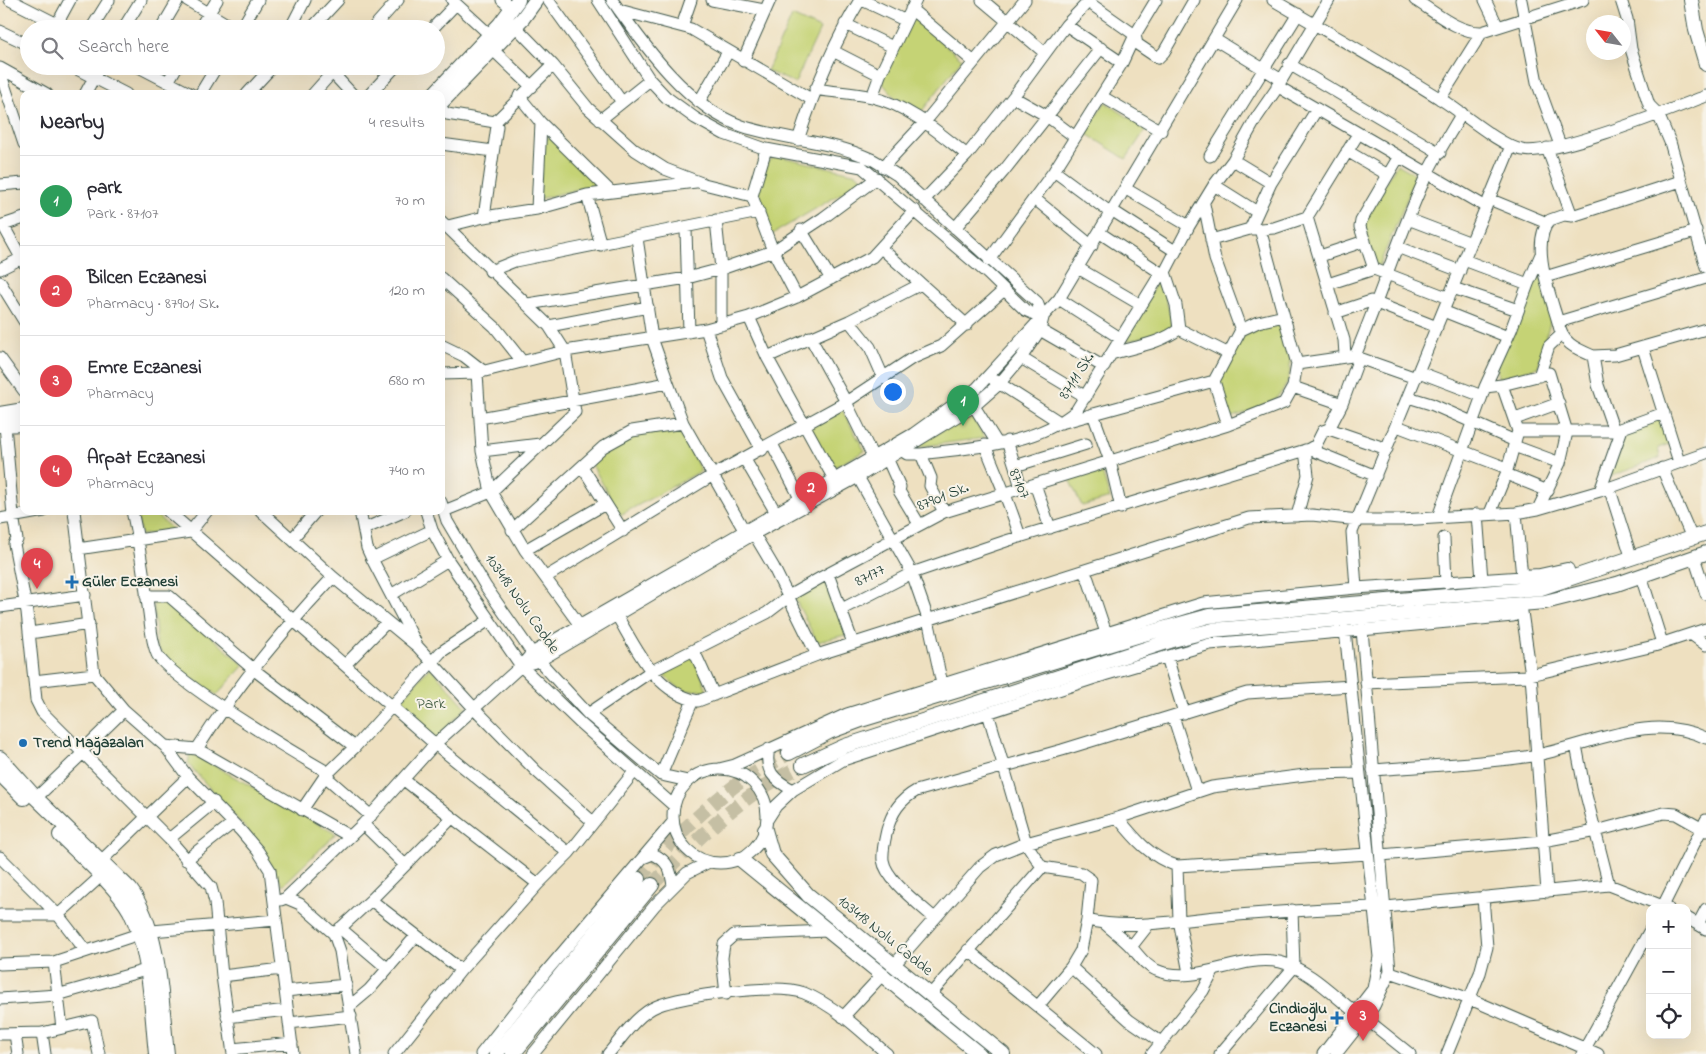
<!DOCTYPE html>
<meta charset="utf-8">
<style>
:root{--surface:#fff;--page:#f2f2f3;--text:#2b2b33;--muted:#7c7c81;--line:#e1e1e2;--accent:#1f6fb2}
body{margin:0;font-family:"Indie Flower",sans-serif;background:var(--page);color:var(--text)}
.controls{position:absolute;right:15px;bottom:15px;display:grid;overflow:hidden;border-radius:10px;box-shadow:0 5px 20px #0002}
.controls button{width:45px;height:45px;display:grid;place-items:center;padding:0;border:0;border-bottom:1px solid var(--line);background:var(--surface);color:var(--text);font:25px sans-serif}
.compass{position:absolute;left:1586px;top:15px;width:45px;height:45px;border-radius:50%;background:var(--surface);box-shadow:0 5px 20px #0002;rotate:301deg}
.you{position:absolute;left:892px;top:391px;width:18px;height:18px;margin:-12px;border:4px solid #fff;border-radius:50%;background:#1a73e8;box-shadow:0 0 0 8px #1a73e833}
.badge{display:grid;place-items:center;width:32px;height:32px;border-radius:50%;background:var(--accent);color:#fff;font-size:16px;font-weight:700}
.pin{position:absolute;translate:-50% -41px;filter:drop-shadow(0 1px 2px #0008)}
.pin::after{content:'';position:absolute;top:26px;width:18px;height:15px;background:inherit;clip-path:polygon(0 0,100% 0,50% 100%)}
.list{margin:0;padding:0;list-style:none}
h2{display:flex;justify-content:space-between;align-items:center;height:65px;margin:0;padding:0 20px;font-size:21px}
h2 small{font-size:16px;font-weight:400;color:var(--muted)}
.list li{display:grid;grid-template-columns:32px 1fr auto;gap:15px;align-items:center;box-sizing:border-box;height:90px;padding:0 20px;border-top:1px solid var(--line)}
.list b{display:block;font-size:19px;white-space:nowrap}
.list p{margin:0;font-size:16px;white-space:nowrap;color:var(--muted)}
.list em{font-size:16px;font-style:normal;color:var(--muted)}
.icon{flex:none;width:28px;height:28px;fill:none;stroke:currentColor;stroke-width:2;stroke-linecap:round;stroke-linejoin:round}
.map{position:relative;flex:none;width:1706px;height:1054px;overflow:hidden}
.search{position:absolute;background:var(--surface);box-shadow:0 5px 20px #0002;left:20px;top:20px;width:425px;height:55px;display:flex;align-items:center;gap:12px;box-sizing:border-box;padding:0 18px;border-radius:28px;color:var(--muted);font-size:19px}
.panel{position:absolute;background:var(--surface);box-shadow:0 5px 20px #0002;left:20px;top:90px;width:425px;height:425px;border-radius:10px}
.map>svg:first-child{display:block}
.green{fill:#c5d375;stroke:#728854}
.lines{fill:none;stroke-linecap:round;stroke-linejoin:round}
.major-tunnel{stroke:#c5bfa4;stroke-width:14;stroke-dasharray:14 7;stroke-linecap:butt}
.minor-casing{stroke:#3e5549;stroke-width:13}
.major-casing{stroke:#3e5549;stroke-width:16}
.minor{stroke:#fff;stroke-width:11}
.major{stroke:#fff;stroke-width:14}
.poi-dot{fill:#1f6fb2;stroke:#f7f3e8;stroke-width:2}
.labels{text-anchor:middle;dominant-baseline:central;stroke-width:4;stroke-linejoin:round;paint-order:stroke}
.street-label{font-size:16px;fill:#1f3d34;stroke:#f7f3e8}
.poi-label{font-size:16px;font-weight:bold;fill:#1f3d34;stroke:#f7f3e8;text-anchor:start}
.park-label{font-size:16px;fill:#405b41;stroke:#f7f3e8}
</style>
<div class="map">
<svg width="1706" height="1054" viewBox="0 0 1706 1054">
<rect width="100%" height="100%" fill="#f7f3e8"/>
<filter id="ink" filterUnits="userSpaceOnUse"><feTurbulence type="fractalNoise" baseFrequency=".02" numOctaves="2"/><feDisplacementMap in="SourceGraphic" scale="10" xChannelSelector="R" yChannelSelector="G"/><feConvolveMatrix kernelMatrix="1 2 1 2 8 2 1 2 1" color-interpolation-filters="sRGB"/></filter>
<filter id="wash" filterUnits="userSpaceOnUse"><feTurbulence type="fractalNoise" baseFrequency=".0096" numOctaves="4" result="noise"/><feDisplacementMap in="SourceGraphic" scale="20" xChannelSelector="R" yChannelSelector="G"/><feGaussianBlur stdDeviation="1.12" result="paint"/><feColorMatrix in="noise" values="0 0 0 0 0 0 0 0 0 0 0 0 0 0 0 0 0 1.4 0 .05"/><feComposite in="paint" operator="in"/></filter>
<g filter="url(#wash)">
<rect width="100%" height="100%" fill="#eee0c0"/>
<path class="green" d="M792,16L820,29L795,83L767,71Z
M911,16L962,59L922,111L896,99L879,79Z
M1105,102L1146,129L1126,159L1085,133Z
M551,137L598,184L539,199L543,139Z
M778,156L857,174L864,180L771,235L758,190L768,161Z
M1397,164L1417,175L1379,266L1374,264L1363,220Z
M1539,271L1553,311L1538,367L1498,378L1496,360Z
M1160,277L1172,322L1171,329L1167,332L1122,342Z
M1280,321C1290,349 1301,383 1269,403C1259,410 1244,413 1232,417C1209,388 1220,351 1250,329C1257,324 1271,323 1280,321Z
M841,408L865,451L831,469L808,427Z
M969,413L985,438L916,447Z
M1662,417L1672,443L1658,448L1660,458L1606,478L1623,435Z
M662,428L679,429L701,471L620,515L591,463L621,439Z
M1100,465L1110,498L1082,506L1067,475Z
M136,511H151L175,531L141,535Z
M827,577L849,634L817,642L793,595Z
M153,601L175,606L244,665L217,695L172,665L157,647Z
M693,653L707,690L683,691L659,672Z
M430,667L466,707L435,740L396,706Z
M190,752L336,834L283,885L248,831L188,764Z"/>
</g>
<g filter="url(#ink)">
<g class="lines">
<path class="major-tunnel" d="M639,879C668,844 700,812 736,785C753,773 772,764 789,753
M652,885C697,838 744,793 803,765"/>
<defs>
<path id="minor" d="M10,0L67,29
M187,0L235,29
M452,0L490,35
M502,0L513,9
M548,0L622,102
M598,0L650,80L666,97L695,118L724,134L766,149L862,167L988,274L1025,310L1043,318
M712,0L764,10
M862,0L904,20
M982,0L1045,53
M1273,0C1329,33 1387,65 1442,100C1463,113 1499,145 1522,150C1553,157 1672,109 1706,96
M1415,0C1435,12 1458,33 1482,32L1583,0
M1485,0L1497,25
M1521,0L1537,82L1560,145
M1621,0L1627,19L1631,49L1649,105L1658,114L1670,142L1706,267
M1088,2L1135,35L1137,44L1158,58L1164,52L1194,0
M911,9L974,62
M619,10L691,29L811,99
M57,24L70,0
M845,24L893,47
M1066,25L1122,63
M515,26L553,65L588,108L635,150L665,169L704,184L752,196
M682,26L691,0
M91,29L109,0
M123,29L141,0
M161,29L178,0
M199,29L217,0
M241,29L258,0
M290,29L305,0
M311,29L338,0
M372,29L398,0
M432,29L456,4
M0,31L29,45
M1214,39L1280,79
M492,49L532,87
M833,51L880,75
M743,61L770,0
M1289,64L1440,153
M71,66L126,94
M137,66L191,94
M326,66L352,94
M0,68L47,94
M0,72L24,144
M168,82L177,66
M1277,86L1486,207
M815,89C833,92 854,93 872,97C909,106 938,132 967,155
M85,94L100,66
M200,94L217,66
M247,94L273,66
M313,94L338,66
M370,94L396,66
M519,96L541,123L611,192
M1101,96L1161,131
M872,97L880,75L916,0
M1013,97L1047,116L1075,137
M1440,99L1482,32
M699,102L728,52
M441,109L447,114L495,122
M600,120L650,80
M798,140C814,91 833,44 860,0
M441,144L493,151
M1547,148L1572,216
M766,149L752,196L773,251L797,297
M1347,151L1388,175
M1210,156L1298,14
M1398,158L1361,221L1360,227L1374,269L1449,298
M1233,160L1271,183
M883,167L925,122L1025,0
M1054,171L1111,213
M1681,181L1572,216L1564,215L1550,220C1529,242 1551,297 1558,322L1706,278
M0,185L24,183
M1214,185L1257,212
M1126,189L1189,226
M587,195L601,245
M1035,199L1092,246
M1489,199L1547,223
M924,200L967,155L1013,97L1066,25L1090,0
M537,209L541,123
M1113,211L1175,251
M484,217L497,126L495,122L553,65
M1307,217L1344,340L1345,355
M1408,219L1471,243
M716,220L721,269V325
M441,221L549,326L565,351L575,412L491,492L444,511
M3,225L24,263
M0,226L24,218
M448,226L484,217L537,209L587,195L696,182
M955,228L1003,172L1101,48
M686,229L689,332
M1260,229L1274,228L1307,217L1358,134
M801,230L831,279
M1100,233L1161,273
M637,238L652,338L668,383L683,423L744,530
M1211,240L1250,229
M1397,247L1460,271
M881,248L967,325
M1320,256L1365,241
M989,260L1054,171L1122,63L1135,35L1156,0
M1464,260L1528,284L1511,330L1485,387
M1078,268L1141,305
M0,269L24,257
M490,271L515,261L759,212
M1545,277L1688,234L1696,230
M441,278L495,327L522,361
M0,282L24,321
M1328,284L1374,269
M1528,284L1541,254
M1453,288L1518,310
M1059,299L1120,338
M528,304L687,278L721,269L773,251L823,218L877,178
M1443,311L1508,337
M1335,313L1371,301L1437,327
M749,317L767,357L834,479
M849,321L870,347L884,379
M1558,322C1562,343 1574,348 1593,356
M549,326L648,307
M706,329L722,378L762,450
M1179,329L1227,353
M1040,330L1104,367
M1241,330L1258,322L1284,316
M810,337L846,402L873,457
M441,345L464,356L482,370
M1643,348L1679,462
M1111,354C1133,347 1160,344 1179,329L1176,305L1165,272
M767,357L849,321L921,284
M0,358L24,391
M1021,358L1086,397
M1359,358L1416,378
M1297,364L1352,356
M1419,372L1482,396L1485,387L1502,385L1549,373L1567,432L1560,463L1538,509
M477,373L482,451L491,492L525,550L579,624
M441,374L477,373L565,351L706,329L749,317L797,297L872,257L915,210
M1539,376L1549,346L1561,335
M994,380L1061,423L1214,381L1241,330L1215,259L1204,204
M1293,387L1342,404
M1408,397L1431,404L1515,441
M974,406L997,443
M1093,414L1110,461L1121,508
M480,418L668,383
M1515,419L1559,403
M5,425L13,515L17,540L14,544L27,612L36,700L42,712L169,839L211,887L215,902L222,976L233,1054
M1228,425L1284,403L1293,387L1297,364L1260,229H1250L1271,183L1317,109
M1397,426L1507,468
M1329,429L1387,449
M1518,431H1614L1664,413
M1614,431L1598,385L1593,356L1615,355L1706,329
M1007,441L1015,466
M772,444L800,498
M985,445C997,476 1011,506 1020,537
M1514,446L1560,463
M1309,449L1376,476
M901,450L907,454H921C973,447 1034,446 1076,411L1161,273L1165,272L1189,226L1214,185L1233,160L1257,117L1275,91L1329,0
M482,451L540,444
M921,454L931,478L930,486L944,512
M744,458L775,511
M887,458L900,487L899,491L919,524
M583,468L623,531
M1662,468L1692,538
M1506,474L1548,491
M858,477L912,573L928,619L942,684
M1035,484L1050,528
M1609,487L1631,556
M1021,488L1015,466L1086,444
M1600,491L1622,429
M441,502L447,521L486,587L532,653L588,714L646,763L661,775L688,781
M74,511L94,674L124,710L165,746L188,777L241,831L258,851L270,870L293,1054
M132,511C140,545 144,579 149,613C151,627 151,640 157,654C169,679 298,755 329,773
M168,511L435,744L569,853
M261,511L333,577L418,647L473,707L536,771L593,822
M360,511L367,548L372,559L416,643
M426,511L432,530L448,560L521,666L580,723L674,806
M1490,513L1506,474L1518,431L1502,385
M1477,514L1482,580
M1297,516L1308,475L1305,450
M1438,517L1482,396
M0,519L44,511
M364,529L405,511
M512,530L603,447L632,431L683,423
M754,534L773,566L817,655
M1444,538L1446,583
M292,539L316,511
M78,549L190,532L207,511
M525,550L605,504
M1694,557L1706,594
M372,559L432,530
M1083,571L1088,579L1106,633
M828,574L853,643
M1641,576L1662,643
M546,577L713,475L846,402L911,359L941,346L1004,290
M1356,588L1352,532L1511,146
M391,595L448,560
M146,596H169L253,669L355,747
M0,607L85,595
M842,609L912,573L1006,541L1309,449L1316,445L1323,431L1329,429L1342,404L1359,358L1355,356C1380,297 1399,235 1426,176C1436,155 1450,134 1462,113
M616,614C637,649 654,692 698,701L817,655L1249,518L1312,515L1358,520H1401L1516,513L1538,509L1600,491L1706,453
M30,633L89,624
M1691,634L1706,645
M694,651L714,695
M1167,657L1184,713
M345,665L387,622
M521,666L539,661L754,534L858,477L974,406L999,384L1021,358L1040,330L1043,318L1037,302L897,175C888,170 880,163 871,159C830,140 784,140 742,126C687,107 644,45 612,0
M34,681L94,674
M1366,683L1526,676L1654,646L1706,629
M988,713L1026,843L1042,867
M588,714L650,672L767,613L792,594L822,577L944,512L1228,425L1214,381
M1173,716L1197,791
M1576,745L1584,787L1609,885L1668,908
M165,746L197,749L349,836
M197,749C236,687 282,631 333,577
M769,749C764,771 774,780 793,790
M82,751L124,710
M719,769L735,765L847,714L1203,603L1356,588L1522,577L1516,513
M673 816a47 47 0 1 1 94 0a47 47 0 1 1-94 0Z
M1373,770C1426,766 1480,764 1532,756C1589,746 1650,711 1706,738
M661,775L693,700
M325,776L371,816
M404,780L538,884
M36,798L84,752
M302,810L325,776L355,747L441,652L489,620
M1118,818C1135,839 1150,857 1177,866L1368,854
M767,820L776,806L793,790L843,760L1104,675L1210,644L1513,616L1522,612L1531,675L1547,892
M363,824L405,865
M169,839L214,802
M1381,855L1543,841L1596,831L1664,813L1676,814L1706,831
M0,857L58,915L86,951
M643,858L653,854C668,861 671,870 673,886
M186,860L233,823
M100,862L188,777
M1177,866L1179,920L1189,973
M286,898L363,824L435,744L521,666L532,653L913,434L977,388L1059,299L1237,0
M281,900L286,898L300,904L334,934L340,951L356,1054
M371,900L461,970
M1386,907L1609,885
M1662,908L1706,820
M0,915H58L100,877
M933,917C919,904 886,880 883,860C882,850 885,839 887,830C892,812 900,800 916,791L1062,750L1247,693L1351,686
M1687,918L1706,929
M1087,920C1129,930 1173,921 1216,917C1269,912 1321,909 1373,907
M1105,924C1114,932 1124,939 1131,947C1139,955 1145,966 1156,970C1196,987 1240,953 1280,962C1309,969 1333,995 1356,1013
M1698,924L1706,909
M340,928L387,968
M152,931L276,920
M334,934L371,900L452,818
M1131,947L1149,924
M968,950L1096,1054
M54,962L62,1028
M0,964L54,962L139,934
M894,965L980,867L996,855L1026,843L1118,818L1212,787L1313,774L1359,773
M1071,967L1129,1020L1161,1042
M1390,972L1470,999L1598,1054
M222,976L282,969
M285,991L346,985
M726,994L722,958L724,944L734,935L827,931
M930,995L1042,867L1081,873L1091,880L1087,920L1081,950L1071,967L1038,1006
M0,999L57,995L146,970
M350,1006L369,990L416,936
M227,1017L287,1010
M843,1017L882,975
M1365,1018L1410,1054
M289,1023L351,1016
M42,1033L45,1054
M0,1034L42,1033L92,1021L99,1054
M15,1034L18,1054
M232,1049L292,1043
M394,1054L461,970L538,884L569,853L634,772
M481,1054L545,973L673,822
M533,1054L655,905L687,873L707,863
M608,1054C622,1038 637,1014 657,1006C684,995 778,983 804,993C836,1006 862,1032 887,1054
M1152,1054L1203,991L1214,970
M1220,1054L1294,967L1292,910
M1323,1054L1373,989L1379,957L1345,630
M1336,1054L1374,1006L1390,972L1362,629
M1447,1054L1480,973L1487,947L1483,897
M1582,1054L1650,930"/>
<path id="major" d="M1691,0L1696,30L1706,64
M434,94L500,24L518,0
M441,103L523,18L536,0
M0,414L24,410
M0,425L24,424
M1522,577L1540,576L1567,570
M789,753L829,732L864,719L1137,636L1209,616L1541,588L1706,533
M0,758L36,798L130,889C161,931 161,1002 167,1054
M803,765L845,746L1173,640L1213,630L1545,602L1617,584L1706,553
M0,774L24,798
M765,830L772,854L808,895L1003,1054
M60,835C81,856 116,886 130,911C151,953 151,1008 156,1054
M740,859L979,1054
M496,1054L639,879
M513,1054L652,885"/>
</defs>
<use href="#minor" class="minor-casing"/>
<use href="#major" class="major-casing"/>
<use href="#minor" class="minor"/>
<use href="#major" class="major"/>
</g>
</g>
<g class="poi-dot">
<path d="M69.5 574.5h5v5h5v5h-5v5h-5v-5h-5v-5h5z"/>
<circle cx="23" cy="743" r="5"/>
<path d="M1334.5 1010.5h5v5h5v5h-5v5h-5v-5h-5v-5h5z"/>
</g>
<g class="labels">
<g class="street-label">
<text transform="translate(1077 376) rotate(-58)">87111 Sk.</text>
<text transform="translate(1019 484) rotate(66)">87107</text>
<text transform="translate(943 497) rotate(-22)">87901 Sk.</text>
<text transform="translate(870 576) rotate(-27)">87177</text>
<text transform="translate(522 604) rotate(55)">103418 Nolu Cadde</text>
<text transform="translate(885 936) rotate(39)">103418 Nolu Cadde</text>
</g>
<g class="poi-label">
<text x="82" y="582">Güler Eczanesi</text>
<text x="33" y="743">Trend Mağazaları</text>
<text x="1327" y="1009" text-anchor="end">Cindioğlu<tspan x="1327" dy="18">Eczanesi</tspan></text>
</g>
<g class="park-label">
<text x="431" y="704">Park</text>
</g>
</g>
</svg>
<div class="controls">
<button>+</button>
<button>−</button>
<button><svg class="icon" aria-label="locate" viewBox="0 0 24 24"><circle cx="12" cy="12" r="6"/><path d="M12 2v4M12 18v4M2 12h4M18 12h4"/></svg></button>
</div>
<svg class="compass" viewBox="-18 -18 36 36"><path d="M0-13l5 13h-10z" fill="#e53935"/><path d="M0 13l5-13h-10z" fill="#7c7c81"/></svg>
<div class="you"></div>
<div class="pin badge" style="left:963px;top:426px;background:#2e9e5b">1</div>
<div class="pin badge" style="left:811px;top:513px;background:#e0444e">2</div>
<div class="pin badge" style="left:1363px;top:1041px;background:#e0444e">3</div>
<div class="pin badge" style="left:37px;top:589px;background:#e0444e">4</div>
<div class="search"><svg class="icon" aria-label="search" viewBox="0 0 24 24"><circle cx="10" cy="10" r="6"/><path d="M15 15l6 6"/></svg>Search here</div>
<section class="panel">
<h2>Nearby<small>4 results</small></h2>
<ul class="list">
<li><span class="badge" style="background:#2e9e5b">1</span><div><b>park</b><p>Park · 87107</p></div><em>70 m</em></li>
<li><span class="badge" style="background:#e0444e">2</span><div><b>Bilcen Eczanesi</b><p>Pharmacy · 87901 Sk.</p></div><em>120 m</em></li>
<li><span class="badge" style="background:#e0444e">3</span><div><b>Emre Eczanesi</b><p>Pharmacy</p></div><em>680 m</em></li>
<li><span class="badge" style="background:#e0444e">4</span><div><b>Arpat Eczanesi</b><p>Pharmacy</p></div><em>740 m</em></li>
</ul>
</section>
</div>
